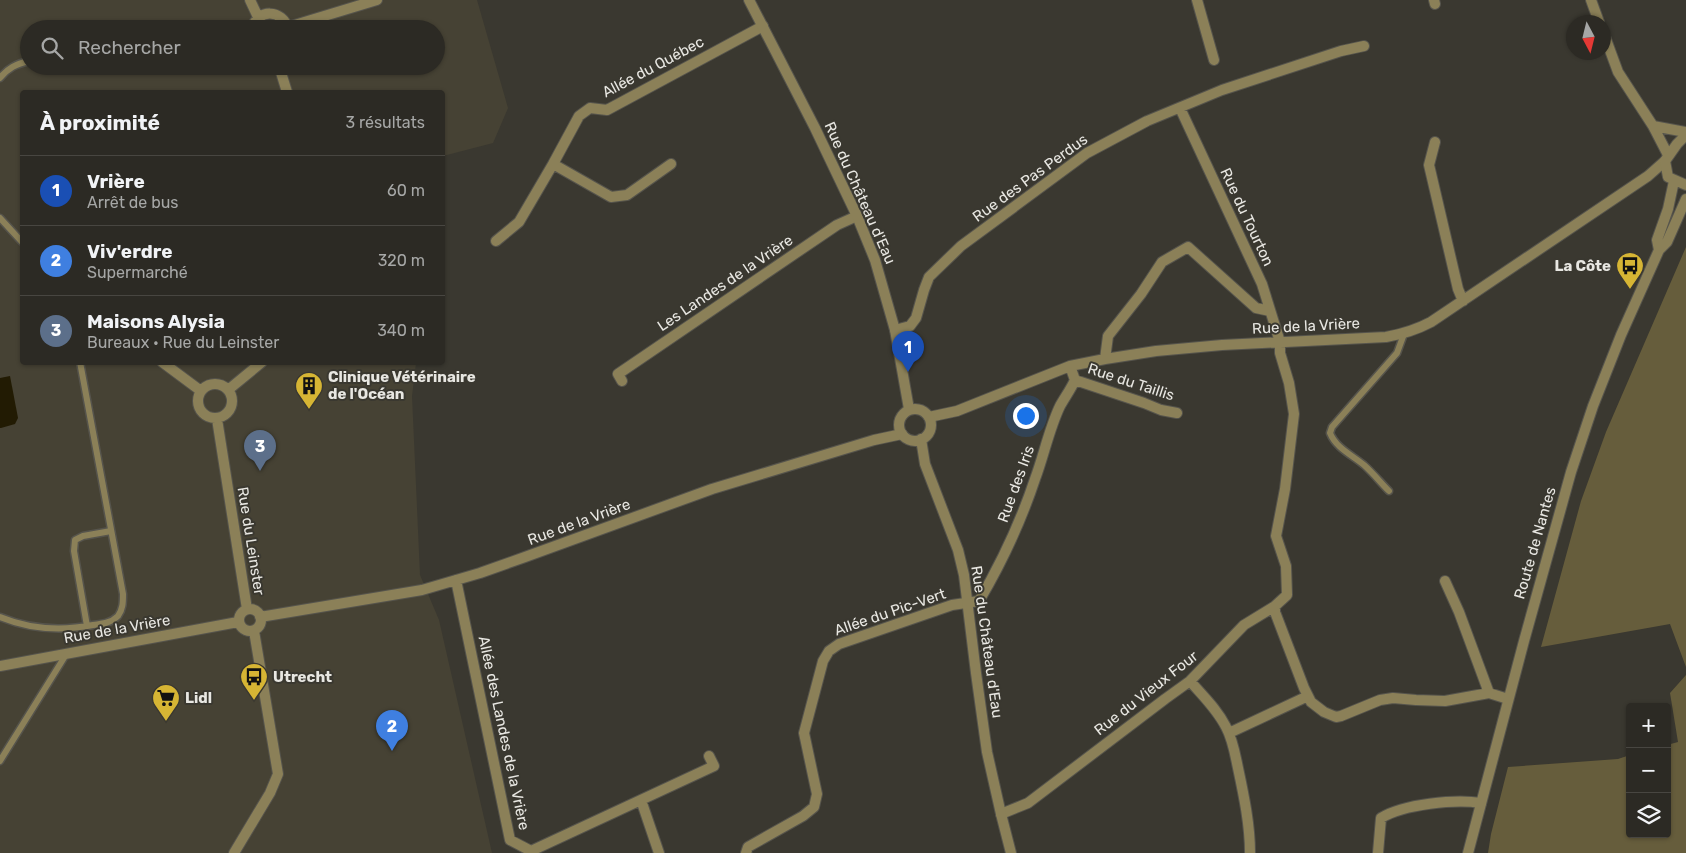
<!DOCTYPE html>
<html lang="fr">
<meta charset="utf-8">
<style>
:root{--surface:#2c2a24;--page:#383631;--text:#f1f3f6;--muted:#a6a7a6;--line:#484641;--accent:#d6ab8b}
body{margin:0;font-family:Rubik,sans-serif;background:var(--page);color:var(--text)}
.controls{position:absolute;right:15px;bottom:15px;display:grid;overflow:hidden;border-radius:5px;box-shadow:0 1px 4px #0004}
.controls button{width:45px;height:45px;display:grid;place-items:center;padding:0;border:0;border-bottom:1px solid var(--line);background:var(--surface);color:var(--text);font:25px sans-serif}
.compass{position:absolute;left:1566px;top:15px;width:45px;height:45px;border-radius:50%;background:var(--surface);box-shadow:0 1px 4px #0004;rotate:173deg}
.you{position:absolute;left:1025px;top:415px;width:18px;height:18px;margin:-12px;border:4px solid #fff;border-radius:50%;background:#1a73e8;box-shadow:0 0 0 8px #1a73e833}
.badge{display:grid;place-items:center;width:32px;height:32px;border-radius:50%;background:var(--accent);color:#fff;font-size:16px;font-weight:700}
.pin{position:absolute;translate:-50% -41px;filter:drop-shadow(0 1px 2px #0008)}
.pin::after{content:'';position:absolute;top:26px;width:18px;height:15px;background:inherit;clip-path:polygon(0 0,100% 0,50% 100%)}
.list{margin:0;padding:0;list-style:none}
h2{display:flex;justify-content:space-between;align-items:center;height:65px;margin:0;padding:0 20px;font-size:21px}
h2 small{font-size:16px;font-weight:400;color:var(--muted)}
.list li{display:grid;grid-template-columns:32px 1fr auto;gap:15px;align-items:center;box-sizing:border-box;height:70px;padding:0 20px;border-top:1px solid var(--line)}
.list b{display:block;font-size:19px;white-space:nowrap}
.list p{margin:0;font-size:16px;white-space:nowrap;color:var(--muted)}
.list em{font-size:16px;font-style:normal;color:var(--muted)}
.icon{flex:none;width:28px;height:28px;fill:none;stroke:currentColor;stroke-width:2;stroke-linecap:round;stroke-linejoin:round}
.map{position:relative;flex:none;width:1686px;height:853px;overflow:hidden}
.search{position:absolute;background:var(--surface);box-shadow:0 1px 4px #0004;left:20px;top:20px;width:425px;height:55px;display:flex;align-items:center;gap:12px;box-sizing:border-box;padding:0 18px;border-radius:28px;color:var(--muted);font-size:19px}
.panel{position:absolute;background:var(--surface);box-shadow:0 1px 4px #0004;left:20px;top:90px;width:425px;height:275px;border-radius:5px}
.map>svg:first-child{display:block}
.built{fill:#464234;fill-rule:evenodd}
.green{fill:#665d3c}
.water{fill:#221b03}
.lines{fill:none;stroke-linecap:round;stroke-linejoin:round}
.service-casing{stroke:#56544c;stroke-width:9}
.minor-casing{stroke:#56544c;stroke-width:12}
.tertiary-casing{stroke:#56544c;stroke-width:12}
.service{stroke:#8b8058;stroke-width:6}
.minor{stroke:#8b8058;stroke-width:10}
.tertiary{stroke:#8b8058;stroke-width:10}
.labels{text-anchor:middle;dominant-baseline:central;stroke-width:4;stroke-linejoin:round;paint-order:stroke}
.street-label{font-size:15px;fill:#e8e7e2;stroke:#3a3830}
.poi-label{font-size:15px;font-weight:bold;fill:#e8e7e2;stroke:#3a3830;text-anchor:start}
</style>
<div class="map">
<svg width="1686" height="853" viewBox="0 0 1686 853">
<rect width="100%" height="100%" fill="#3a3830"/>
<path class="built" d="M0,0H477L508,108L493,143L443,156L442,92H22V362L416,363L412,396L420,575L439,620L492,853H0ZM29,29H436V66H29Z"/>
<path class="green" d="M1686,247V667L1670,624L1541,647L1581,501L1606,432Z
M1686,675V853H1488L1491,834L1508,767L1618,759L1630,755V834H1667V745L1678,742L1670,693Z"/>
<path class="water" d="M10,376L18,418L15,424L1,428H0V378Z"/>
<g class="lines">
<defs>
<path id="service" d="M0,78C8,68 16,64 29,61
M0,218L22,242
M1389,491C1381,483 1373,473 1364,465C1352,455 1336,448 1330,433L1332,427L1397,353L1404,334
M0,617C29,629 62,631 93,625C102,624 111,623 118,616C123,609 123,602 123,594L80,362
M87,626L74,551L75,540L83,536L111,531
M0,761L67,653"/>
<path id="minor" d="M250,0L258,17
M1197,0L1214,60
M1434,0L1435,4
M1591,0L1599,22
M288,27L377,0
M252,29C257,8 283,9 288,29
M1604,34L1618,72L1653,126L1668,155
M279,66L287,92
M1653,126L1686,132
M1435,142L1429,165L1458,289L1463,301
M553,164L611,197L627,195L671,164
M496,241L519,222L553,164L579,116L590,108L607,110L763,26
M895,330L910,326L916,318L924,290L929,277L961,246L1087,153L1147,121L1222,90L1341,51L1364,46
M1105,359L1108,336L1141,294L1162,262L1188,247L1256,308L1270,311
M162,362L201,391
M1075,380L1144,403L1161,410L1177,413
M622,381L618,374L837,225L857,216
M198 401a17 17 0 1 1 34 0a17 17 0 1 1-34 0Z
M228,390L262,362
M929,417L957,411L1070,366L1105,359L1156,351L1222,345L1386,337C1403,334 1416,330 1431,322L1648,176L1665,161
M217,419L247,609
M456,580L510,840L531,851L714,766L709,756
M1445,581L1459,612L1489,693
M1275,606V612L1304,688L1311,702L1324,712L1336,717L1341,716L1380,700L1393,698L1416,700L1445,701L1489,693L1508,699
M239 620a11 11 0 1 1 22 0a11 11 0 1 1-22 0Z
M260,617L422,590L480,573L525,557L712,489L874,440L902,434
M0,666L238,622
M1190,681C1203,696 1217,709 1226,727C1233,740 1235,754 1238,768C1244,796 1250,825 1250,853
M1229,733L1308,696
M641,800L659,853
M1001,814L1028,803L1165,699L1190,681L1244,625L1275,606L1287,595L1286,566L1276,536L1285,489L1294,414L1289,383L1280,353V342L1262,284L1180,108
M234,853L270,793L278,774L254,631
M746,853L748,847L803,816L814,807L817,794L804,733L823,661L829,651L839,644L952,605L979,601C1002,562 1021,521 1035,479C1044,455 1049,429 1060,406C1065,397 1071,389 1075,380L1070,366
M1378,853L1381,818C1404,804 1455,799 1481,803"/>
<path id="tertiary" d="M749,0L815,128L857,216L875,260L895,330L909,409
M1686,135L1677,144L1665,161L1668,177L1686,185
M1659,250L1657,240L1668,209L1674,181
M899 425a16 16 0 1 1 32 0a16 16 0 1 1-32 0Z
M921,439L925,464L958,550L964,575L976,673L987,752L1001,814L1011,853
M1468,853L1524,641L1571,472L1593,406L1621,335L1659,250L1667,242L1686,199"/>
</defs>
<use href="#service" class="service-casing"/>
<use href="#minor" class="minor-casing"/>
<use href="#tertiary" class="tertiary-casing"/>
<use href="#service" class="service"/>
<use href="#minor" class="minor"/>
<use href="#tertiary" class="tertiary"/>
</g>
<defs>
<symbol id="bus-pin" viewBox="-11 -11 22 30"><path d="M0 17L-7.5 6A9.5 9.5 0 1 1 7.5 6Z" fill="#d6b534" stroke="#3a3830"/><path d="M-5-6H5V4H4V6H2V4H-2V6H-4V4H-5ZM-3.5-4V0h7V-4ZM-3.5 1.2v1.5H-2V1.2ZM2 1.2v1.5H3.5V1.2Z" fill="#111"/></symbol>
<symbol id="building-pin" viewBox="-11 -11 22 30"><path d="M0 17L-7.5 6A9.5 9.5 0 1 1 7.5 6Z" fill="#d6b534" stroke="#3a3830"/><path d="M-4-6H4V6H1V3H-1V6H-4ZM-2.5-4.3h1.7v1.8h-1.7ZM.8-4.3h1.7v1.8H.8ZM-2.5-1h1.7V.8h-1.7ZM.8-1h1.7V.8H.8Z" fill="#111"/></symbol>
<symbol id="supermarket-pin" viewBox="-11 -11 22 30"><path d="M0 17L-7.5 6A9.5 9.5 0 1 1 7.5 6Z" fill="#d6b534" stroke="#3a3830"/><path d="M-6-5.5h2.5l.6 2H6L4.5 2H-2.5L-4.4-4H-6ZM-1.5 3.2a1.3 1.3 0 1 0 .1 0ZM3 3.2a1.3 1.3 0 1 0 .1 0Z" fill="#111"/></symbol>
</defs>
<g fill-rule="evenodd">
<use href="#bus-pin" x="1614" y="250" width="32" height="43"/>
<use href="#building-pin" x="293" y="370" width="32" height="43"/>
<use href="#bus-pin" x="238" y="661" width="32" height="43"/>
<use href="#supermarket-pin" x="150" y="682" width="32" height="43"/>
</g>
<g class="labels">
<g class="street-label">
<text transform="translate(653 67) rotate(-28)">Allée du Québec</text>
<text transform="translate(1030 178) rotate(-36)">Rue des Pas Perdus</text>
<text transform="translate(860 193) rotate(66)">Rue du Château d'Eau</text>
<text transform="translate(1247 217) rotate(65)">Rue du Tourton</text>
<text transform="translate(725 283) rotate(-34)">Les Landes de la Vrière</text>
<text transform="translate(1306 326) rotate(-3)">Rue de la Vrière</text>
<text transform="translate(1131 382) rotate(18)">Rue du Taillis</text>
<text transform="translate(1016 484) rotate(-70)">Rue des Iris</text>
<text transform="translate(579 522) rotate(-20)">Rue de la Vrière</text>
<text transform="translate(251 541) rotate(81)">Rue du Leinster</text>
<text transform="translate(1535 543) rotate(-74)">Route de Nantes</text>
<text transform="translate(890 612) rotate(-19)">Allée du Pic-Vert</text>
<text transform="translate(117 629) rotate(-10)">Rue de la Vrière</text>
<text transform="translate(987 642) rotate(82)">Rue du Château d'Eau</text>
<text transform="translate(1146 693) rotate(-38)">Rue du Vieux Four</text>
<text transform="translate(504 733) rotate(78)">Allée des Landes de la Vrière</text>
</g>
<g class="poi-label">
<text x="1611" y="266" text-anchor="end">La Côte</text>
<text x="328" y="377">Clinique Vétérinaire<tspan x="328" dy="17">de l'Océan</tspan></text>
<text x="273" y="677">Utrecht</text>
<text x="185" y="698">Lidl</text>
</g>
</g>
</svg>
<div class="controls">
<button>+</button>
<button>−</button>
<button><svg class="icon" aria-label="layers" viewBox="0 0 24 24"><path d="M12 4l9 5-9 5-9-5zM3 14l9 5 9-5"/></svg></button>
</div>
<svg class="compass" viewBox="-18 -18 36 36"><path d="M0-13l5 13h-10z" fill="#e53935"/><path d="M0 13l5-13h-10z" fill="#a6a7a6"/></svg>
<div class="you"></div>
<div class="pin badge" style="left:908px;top:372px;background:#1a4fb4">1</div>
<div class="pin badge" style="left:392px;top:751px;background:#3f7fe0">2</div>
<div class="pin badge" style="left:260px;top:471px;background:#5c6f8a">3</div>
<div class="search"><svg class="icon" aria-label="search" viewBox="0 0 24 24"><circle cx="10" cy="10" r="6"/><path d="M15 15l6 6"/></svg>Rechercher</div>
<section class="panel">
<h2>À proximité<small>3 résultats</small></h2>
<ul class="list">
<li><span class="badge" style="background:#1a4fb4">1</span><div><b>Vrière</b><p>Arrêt de bus</p></div><em>60 m</em></li>
<li><span class="badge" style="background:#3f7fe0">2</span><div><b>Viv'erdre</b><p>Supermarché</p></div><em>320 m</em></li>
<li><span class="badge" style="background:#5c6f8a">3</span><div><b>Maisons Alysia</b><p>Bureaux · Rue du Leinster</p></div><em>340 m</em></li>
</ul>
</section>
</div>
